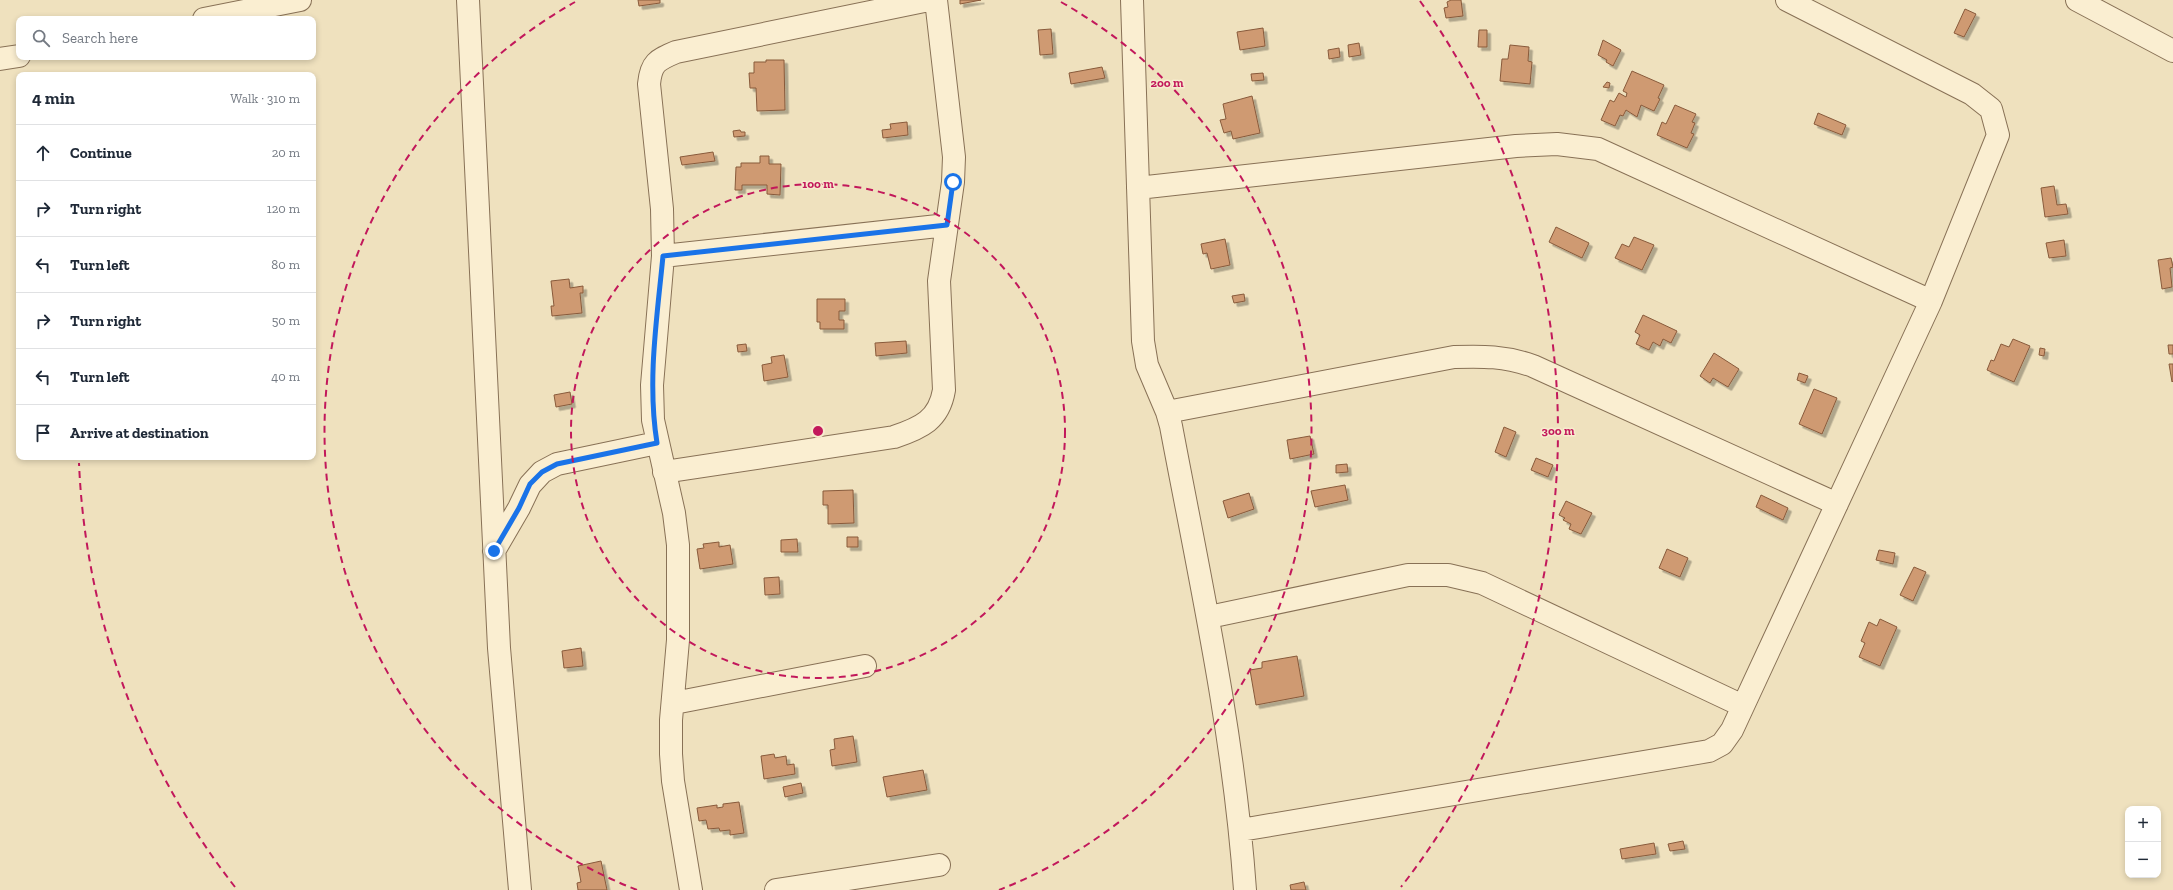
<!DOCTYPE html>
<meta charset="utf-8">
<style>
:root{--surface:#fff;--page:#f2f2f3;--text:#1f2937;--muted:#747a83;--line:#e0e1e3}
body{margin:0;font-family:"Zilla Slab",serif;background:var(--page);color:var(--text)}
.controls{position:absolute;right:12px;bottom:12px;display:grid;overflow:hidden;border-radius:8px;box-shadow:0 2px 6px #0003}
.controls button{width:36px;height:36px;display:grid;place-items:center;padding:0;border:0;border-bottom:1px solid var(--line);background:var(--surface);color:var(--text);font:20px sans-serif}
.stop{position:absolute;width:12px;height:12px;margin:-9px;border:3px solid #1a73e8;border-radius:50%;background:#fff}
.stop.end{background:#1a73e8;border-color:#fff;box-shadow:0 1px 4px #0008}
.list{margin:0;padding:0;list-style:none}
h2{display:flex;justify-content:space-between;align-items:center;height:52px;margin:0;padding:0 16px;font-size:17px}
h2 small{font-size:13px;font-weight:400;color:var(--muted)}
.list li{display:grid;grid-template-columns:26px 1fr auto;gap:12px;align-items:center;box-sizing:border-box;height:56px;padding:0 16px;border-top:1px solid var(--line)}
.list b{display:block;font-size:15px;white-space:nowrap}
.list em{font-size:13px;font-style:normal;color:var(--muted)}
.icon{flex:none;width:22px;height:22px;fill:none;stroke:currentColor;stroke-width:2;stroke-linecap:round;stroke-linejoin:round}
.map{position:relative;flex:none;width:2173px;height:890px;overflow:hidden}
.search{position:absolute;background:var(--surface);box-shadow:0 2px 6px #0003;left:16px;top:16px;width:300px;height:44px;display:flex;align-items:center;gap:10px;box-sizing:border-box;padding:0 14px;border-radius:8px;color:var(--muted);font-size:15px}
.panel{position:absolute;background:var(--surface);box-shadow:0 2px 6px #0003;left:16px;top:72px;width:300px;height:388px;border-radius:8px}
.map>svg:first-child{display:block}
.building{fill:#cf9a72;stroke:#885a3b;filter:url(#shadow)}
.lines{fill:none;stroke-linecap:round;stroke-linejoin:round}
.minor-casing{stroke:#887156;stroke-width:24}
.minor{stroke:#faeed1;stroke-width:22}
.route{stroke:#1a73e8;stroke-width:5}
.ring{fill:none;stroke:#c2185b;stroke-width:2;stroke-dasharray:7 5}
.centre{fill:#c2185b;stroke:#f7ebce;stroke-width:2}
.ring-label{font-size:12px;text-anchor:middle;font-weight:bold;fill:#c2185b;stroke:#f7ebce;stroke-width:3;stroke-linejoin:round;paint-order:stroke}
</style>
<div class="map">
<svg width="2173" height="890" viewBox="0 0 2173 890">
<defs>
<filter id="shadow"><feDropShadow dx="3.5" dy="3.5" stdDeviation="0" flood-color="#0004"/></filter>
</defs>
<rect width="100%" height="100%" fill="#efe1be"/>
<path class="building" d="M638,0H660V3L639,6Z
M960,0H981L960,4Z
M1451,0H1461L1463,16L1446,18L1444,8L1448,7L1447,2Z
M1965,9L1976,14L1964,37L1954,33Z
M1263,28L1265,46L1240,50L1237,32Z
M1051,29L1053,54L1040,55L1038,30Z
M1479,30H1487V47H1478Z
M1603,40L1621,50L1613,66L1606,62L1607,60L1598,55Z
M1359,43L1361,55L1349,57L1348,45Z
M1510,45L1529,47L1528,61L1532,62L1530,84L1500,81L1502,59H1508Z
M1339,48L1340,57L1329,59L1328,50Z
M766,60H784L785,110L757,111L756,88H750L749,73H754V62H766Z
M1102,67L1105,78L1071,84L1069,73Z
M1632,71L1664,85L1658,98L1660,99L1654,111L1641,105L1637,117L1626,110L1623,116L1620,115L1615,126L1601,120L1610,100L1614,102L1619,93L1626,97L1627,93L1623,91Z
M1263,73L1264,80L1252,81L1251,74Z
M1607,82L1610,83L1609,88L1603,87Z
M1252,96L1260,133L1233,139L1231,131L1224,133L1220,120L1226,119L1223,104Z
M1675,105L1696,114L1692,122L1695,123L1691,133L1694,134L1687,148L1657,135L1662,122L1666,124Z
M1818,113L1846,125L1842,135L1814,124Z
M907,122L908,135L883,138L882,130L891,129L890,124Z
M740,130L741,132H745V136L734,137L733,131Z
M713,152L715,161L682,165L680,157Z
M760,156H769V164H781L780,195L767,194V185H742V190H735L736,167H741V163H760Z
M2054,186L2057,205L2066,204L2068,214L2045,217L2041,188Z
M1556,227L1589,243L1582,258L1549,242Z
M1634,237L1654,245L1642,270L1615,258L1622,244L1629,247Z
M1225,239L1230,265L1211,269L1207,253L1203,254L1201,244Z
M2064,240L2066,256L2049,258L2046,243Z
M2171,258L2173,267L2170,268L2172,287L2162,289L2158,260Z
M569,279L570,288L583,286V293H580L582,313L552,316L551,306H554L551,281Z
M1244,294L1245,301L1234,303L1232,296Z
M817,299H845V311H839V320H844V329H820V322H817Z
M1643,315L1677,331L1671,343L1663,339L1660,346L1653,342L1649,350L1636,344L1640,335L1635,332Z
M2013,339L2030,346L2014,382L1987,370L1991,360L1994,361L2001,344L2009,347Z
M906,341L907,353L876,356L875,343Z
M746,344L747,351L738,352L737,345Z
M2168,345H2173V354H2169Z
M2040,348L2045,349L2044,356L2039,355Z
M1714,353L1739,369L1728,387L1713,378L1710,383L1700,376Z
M784,355L788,377L764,381L762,365L772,363L771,357Z
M2169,364H2173V381L2172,382Z
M1799,373L1808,376L1805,383L1797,380Z
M1814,389L1837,398L1822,434L1799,424Z
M570,392L572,404L556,407L554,395Z
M1504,427L1516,432L1506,457L1495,452Z
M1310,436L1314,454L1290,459L1287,440Z
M1536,458L1553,465L1548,477L1531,470Z
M1347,464L1348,472L1336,473V465Z
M1345,485L1348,500L1315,507L1311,491Z
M853,490L854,523L828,524V505H823V491Z
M1249,493L1254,509L1228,518L1223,501Z
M1761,495L1788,508L1783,520L1756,507Z
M1566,501L1592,513L1581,534L1569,529L1571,524L1563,520L1565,518L1559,515Z
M847,537H858V547H847Z
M797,539L798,552H781V540Z
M719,542V547L730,545L733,564L700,569L697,549L704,548L703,544Z
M1667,549L1688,558L1680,577L1659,568Z
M1879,550L1895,553L1893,564L1876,560Z
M1914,567L1926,572L1913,601L1900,595Z
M779,577L780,594L765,595L764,578Z
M1880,619L1897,627L1880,666L1859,657L1865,643L1861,641L1869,622L1877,626Z
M581,648L583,666L564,668L562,651Z
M1297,656L1304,696L1256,705L1250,670L1262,668V662Z
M853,736L857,762L832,766L830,750L835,749L834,739Z
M774,754L775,758L786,756L787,765L794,764L795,774L764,779L761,756Z
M923,770L927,790L887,797L883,777Z
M801,783L803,793L785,797L783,787Z
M739,802L744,833L730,835V830L720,831L719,828L708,829L706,820L699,821L697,808L717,805V808L723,807V804Z
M1683,841L1685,849L1670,851L1668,844Z
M1654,843L1656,854L1622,859L1620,849Z
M601,861L607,890H578L577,883L581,882L578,866Z
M1304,882L1306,890H1291L1290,885Z"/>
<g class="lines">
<defs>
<path id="minor" d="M468,0L499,648L520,890
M1132,0L1143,341L1147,365L1167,412L1171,426C1200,580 1234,733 1245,890
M2077,0L2173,51
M204,19L300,0
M0,59L19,56
M1138,188L1516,146L1557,144L1598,149L1931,301
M663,256L947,225
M1167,412L1454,357C1483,356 1505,356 1533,366L1837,504
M664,472L894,437C921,428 939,420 944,390L939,281L953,182L954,157L936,0
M494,551L519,508L530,485L542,472L557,464L657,443
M1209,617L1408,575H1448L1482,583L1743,706
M674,703L865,666
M1241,830L1709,751L1722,744L1732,730L1931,301L1998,135L1991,109L1972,94L1787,0
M691,890L673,781L671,754V720L678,640V545L674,513L653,420L652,385L663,256L662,209L649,84C651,63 657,60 676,52L929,0
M776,890L939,865"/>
</defs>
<use href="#minor" class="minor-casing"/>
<use href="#minor" class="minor"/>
</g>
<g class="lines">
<path class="route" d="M494,551L519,508L530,484L542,472L557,464L657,443C647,381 657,318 663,256L947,225L953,182"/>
</g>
<g class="ring">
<circle cx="818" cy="431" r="247"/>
<path d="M637 890A493 493 0 0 1 575 2M1061 2A493 493 0 0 1 999 890"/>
<path d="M235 887A740 740 0 0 1 79 463M1420 1A740 740 0 0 1 1401 887"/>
</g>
<circle cx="818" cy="431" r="6" class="centre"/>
<g class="ring-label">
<text x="1167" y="87">200 m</text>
<text x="818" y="188">100 m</text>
<text x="1558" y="435">300 m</text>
</g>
</svg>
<div class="controls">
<button>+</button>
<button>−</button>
</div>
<div class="stop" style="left:953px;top:182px"></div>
<div class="stop end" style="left:494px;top:551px"></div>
<div class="search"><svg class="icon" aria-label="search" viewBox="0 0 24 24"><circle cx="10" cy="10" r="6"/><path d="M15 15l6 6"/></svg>Search here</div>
<section class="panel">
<h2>4 min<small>Walk · 310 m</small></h2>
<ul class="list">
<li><svg class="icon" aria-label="ahead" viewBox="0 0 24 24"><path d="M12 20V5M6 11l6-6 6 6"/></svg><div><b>Continue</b></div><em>20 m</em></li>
<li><svg class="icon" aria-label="right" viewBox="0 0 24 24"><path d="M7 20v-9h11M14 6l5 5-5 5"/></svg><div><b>Turn right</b></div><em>120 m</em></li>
<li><svg class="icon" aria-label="left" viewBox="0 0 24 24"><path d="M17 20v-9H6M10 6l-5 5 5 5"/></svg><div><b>Turn left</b></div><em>80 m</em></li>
<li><svg class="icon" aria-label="right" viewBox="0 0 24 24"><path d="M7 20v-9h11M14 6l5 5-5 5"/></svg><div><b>Turn right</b></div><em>50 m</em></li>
<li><svg class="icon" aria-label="left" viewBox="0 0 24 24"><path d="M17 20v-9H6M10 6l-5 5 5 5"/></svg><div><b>Turn left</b></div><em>40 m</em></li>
<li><svg class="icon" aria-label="arrive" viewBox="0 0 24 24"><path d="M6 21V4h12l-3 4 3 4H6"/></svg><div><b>Arrive at destination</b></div></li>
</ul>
</section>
</div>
